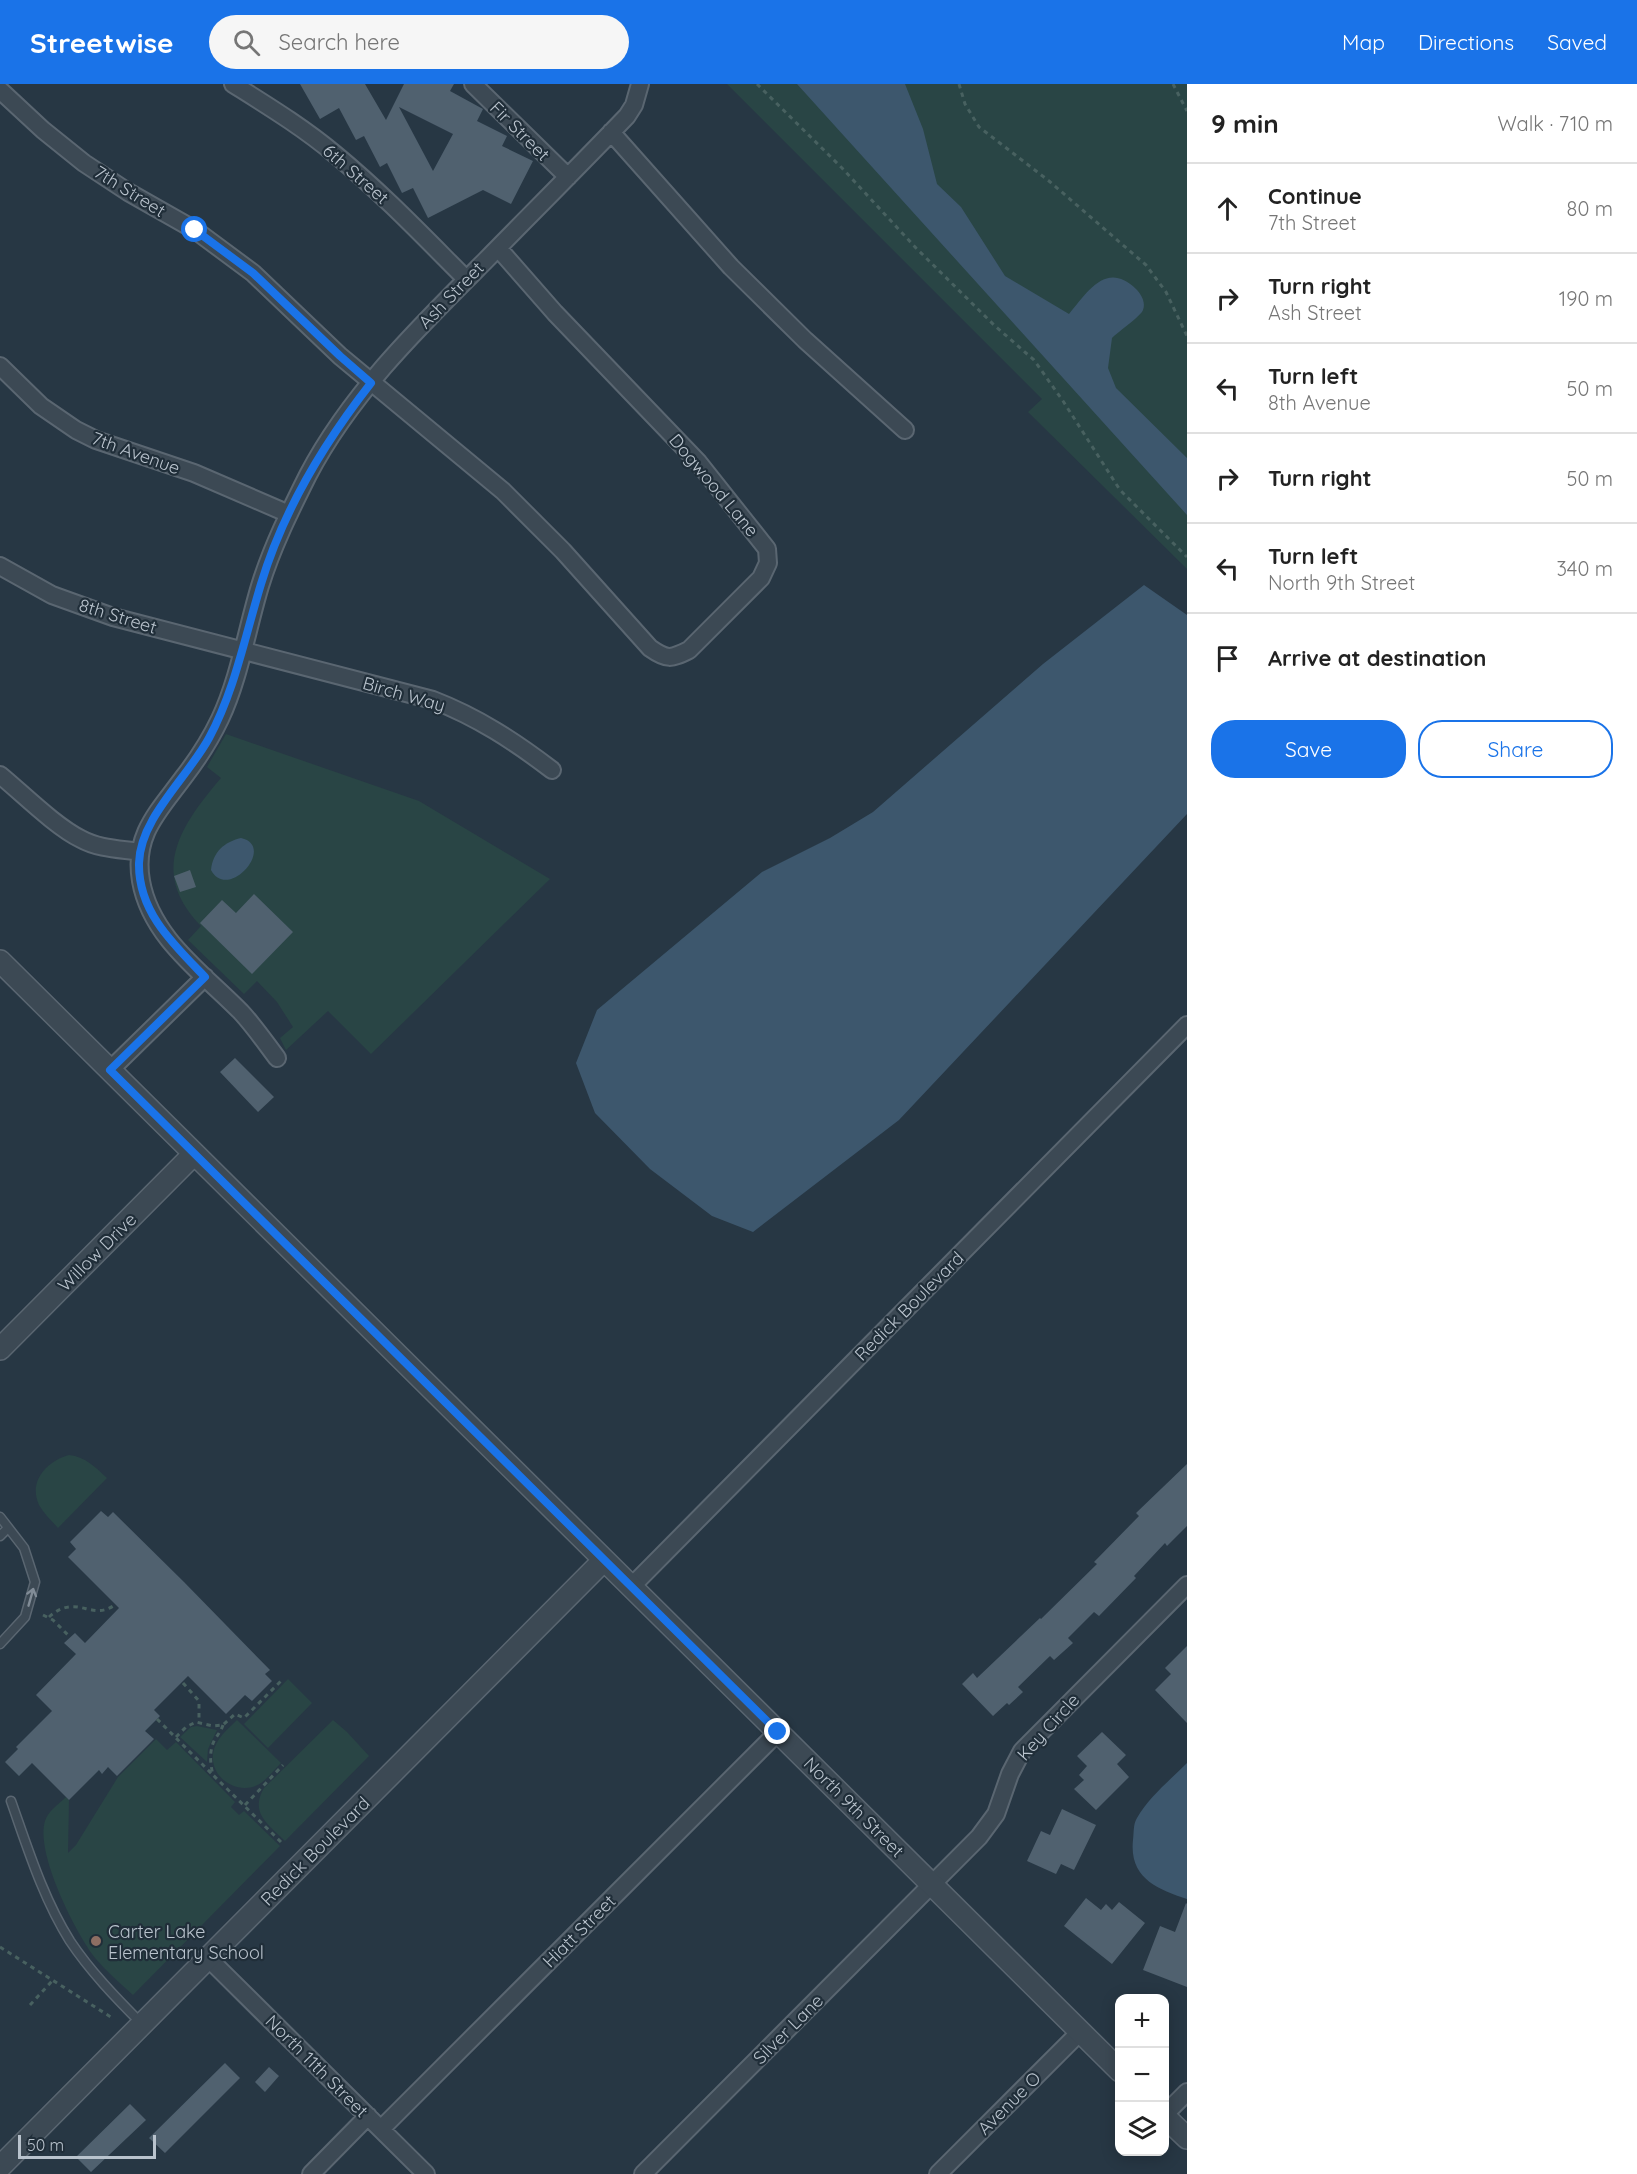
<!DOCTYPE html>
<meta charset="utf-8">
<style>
:root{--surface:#fff;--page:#f6f6f6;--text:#222;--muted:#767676;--line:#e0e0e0;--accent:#1a73e8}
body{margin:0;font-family:Quicksand,sans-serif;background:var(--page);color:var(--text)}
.controls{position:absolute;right:18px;bottom:18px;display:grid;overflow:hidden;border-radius:12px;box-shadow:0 3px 15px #0003}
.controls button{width:54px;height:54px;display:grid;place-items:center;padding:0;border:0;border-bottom:2px solid var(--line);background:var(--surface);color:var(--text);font:30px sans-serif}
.scale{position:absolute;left:18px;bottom:15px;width:138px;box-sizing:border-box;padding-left:6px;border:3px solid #b9c3cd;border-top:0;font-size:16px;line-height:21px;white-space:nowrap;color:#b9c3cd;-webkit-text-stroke:4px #202e39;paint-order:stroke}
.stop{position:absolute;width:18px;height:18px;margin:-14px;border:4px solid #1a73e8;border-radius:50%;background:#fff}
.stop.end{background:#1a73e8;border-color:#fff;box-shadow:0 2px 6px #0008}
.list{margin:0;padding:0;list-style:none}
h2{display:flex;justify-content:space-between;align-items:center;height:78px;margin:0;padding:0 24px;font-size:26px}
h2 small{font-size:20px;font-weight:400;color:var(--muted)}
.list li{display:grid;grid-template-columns:39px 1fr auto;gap:18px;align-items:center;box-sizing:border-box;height:90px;padding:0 24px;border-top:2px solid var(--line)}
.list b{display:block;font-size:22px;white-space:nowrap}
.list p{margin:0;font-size:20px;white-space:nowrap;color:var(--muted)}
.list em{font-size:20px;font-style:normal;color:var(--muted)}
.actions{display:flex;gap:12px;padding:18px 24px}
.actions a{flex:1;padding:14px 0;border:2px solid var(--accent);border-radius:24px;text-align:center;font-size:21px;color:var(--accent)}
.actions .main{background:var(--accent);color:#fff}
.icon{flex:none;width:33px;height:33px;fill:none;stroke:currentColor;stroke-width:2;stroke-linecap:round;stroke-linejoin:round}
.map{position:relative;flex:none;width:1187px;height:2090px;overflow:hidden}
header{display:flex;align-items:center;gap:36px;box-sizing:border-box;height:84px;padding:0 30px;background:var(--accent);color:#fff}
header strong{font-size:28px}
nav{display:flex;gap:33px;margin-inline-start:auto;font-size:21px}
.search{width:420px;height:54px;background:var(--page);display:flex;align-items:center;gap:15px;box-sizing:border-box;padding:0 21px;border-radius:33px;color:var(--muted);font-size:22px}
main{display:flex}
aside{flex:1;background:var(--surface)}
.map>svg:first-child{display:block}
.green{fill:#294545}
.water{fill:#3d576d}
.building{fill:#50616f;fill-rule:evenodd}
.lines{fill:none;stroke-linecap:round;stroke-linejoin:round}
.service-casing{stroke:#5a6671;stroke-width:11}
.minor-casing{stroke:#5a6671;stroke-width:20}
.tertiary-casing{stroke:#5a6671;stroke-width:24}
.path{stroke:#486160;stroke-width:3;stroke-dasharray:4.5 4.5;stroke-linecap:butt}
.service{stroke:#3c4954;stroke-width:8}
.minor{stroke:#3c4954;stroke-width:16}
.tertiary{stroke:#3c4954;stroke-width:21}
.oneway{stroke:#818c97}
.route{stroke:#1a73e8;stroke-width:8}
.education-dot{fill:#8d6e63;stroke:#202e39;stroke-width:2}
.labels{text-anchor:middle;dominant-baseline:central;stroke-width:4.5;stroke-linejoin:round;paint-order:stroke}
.street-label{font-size:18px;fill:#b9c3cd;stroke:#202e39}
.poi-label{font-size:18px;fill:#b9c3cd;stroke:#202e39;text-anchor:start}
</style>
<header>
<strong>Streetwise</strong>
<div class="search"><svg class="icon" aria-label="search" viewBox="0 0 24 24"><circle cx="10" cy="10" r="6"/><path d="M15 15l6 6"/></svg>Search here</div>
<nav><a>Map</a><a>Directions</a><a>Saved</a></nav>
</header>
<main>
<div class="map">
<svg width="1187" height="2090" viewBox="0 0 1187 2090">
<rect width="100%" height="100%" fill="#273744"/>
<path class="green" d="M727,0H1187V485L1028,328L1042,315Z
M226,650L419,717L550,795L371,970L328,927L286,966L280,954L293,943L277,918L257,897L244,910L188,856L201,842C148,788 181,741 221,694L207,683Z
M69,1371C86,1373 95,1383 107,1394L58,1444C52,1437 44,1430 39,1421C28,1397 47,1377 69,1371Z
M288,1595L312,1619L268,1664L244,1640Z
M237,1636L281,1679C275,1685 268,1694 261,1699C240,1713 210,1695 213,1670C215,1655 228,1645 237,1636Z
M333,1636L347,1648L369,1672L285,1757C269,1741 249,1729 264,1704Z
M197,1642L217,1646L208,1665L207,1678L180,1653L191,1643Z
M156,1655L167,1666L176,1658L235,1718L231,1723L239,1731L244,1727L280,1762L133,1911C120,1899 107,1888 96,1875C76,1850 35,1769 45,1737C48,1727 59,1720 66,1713L69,1716L68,1769L76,1761L118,1693Z"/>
<path class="water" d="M797,0H905L923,45L937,100L961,123L1005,192L1069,230C1087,209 1106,176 1136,205C1141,210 1146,218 1143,226C1141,232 1118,248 1112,254L1108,284L1116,304L1187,374V431Z
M1144,501L1187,531V730L899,1036L753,1148L712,1132L650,1085L595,1029L576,979L597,926L762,788L830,754L873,728L1043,580Z
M241,754C277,762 228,818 211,786C213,768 224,758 241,754Z
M1187,1679V1815C1157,1805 1129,1794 1133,1756C1134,1749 1133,1740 1137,1734C1149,1713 1170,1696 1187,1679Z"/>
<path class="building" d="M300,0H365L386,36L404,0H454L450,7L483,25L477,37L507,52L502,62L533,77L511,120L483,106L428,134L413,104L402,109L387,79L380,83L364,52L356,56L339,24L320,35ZM399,23L453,50L433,87Z
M190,786L196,803L180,808L174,792Z
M254,810L293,848L252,890L200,839L222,816L236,829Z
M235,974L274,1013L258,1028L220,988Z
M1187,1380V1442L1167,1462L1165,1459L1134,1492L1136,1494L1099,1532L1094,1528L1068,1554L1073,1559L1054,1576L1050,1572L1018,1603L1023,1608L1009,1621L1007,1619L993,1632L962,1600L973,1589L977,1594L1040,1534L1041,1535L1097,1480L1094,1478L1139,1432L1136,1429Z
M101,1427L108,1433L113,1428L184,1498L270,1586L265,1590L272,1597L252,1617L245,1611L226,1630L188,1592L154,1626L160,1632L145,1647L154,1655L117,1692L108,1683L102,1690L99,1686L69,1716L32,1679L19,1692L5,1678L18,1665L16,1663L52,1627L36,1611L76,1570L64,1559L75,1549L85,1559L119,1524L68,1473L76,1465L70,1458Z
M1187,1562V1639L1155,1606L1171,1590L1165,1584Z
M1102,1648L1126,1671L1117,1680L1129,1693L1096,1726L1074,1705L1084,1696L1079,1691L1087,1682L1077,1672Z
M1062,1725L1096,1741L1074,1786L1061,1780L1056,1790L1027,1777L1041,1747L1050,1751Z
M1086,1814L1101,1826L1106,1820L1112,1826L1119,1818L1145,1839L1112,1880L1064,1842Z
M1186,1819L1187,1820V1903L1143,1886L1160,1842L1175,1848Z
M225,1979L240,1994L165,2069L149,2054Z
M269,1983L279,1992L265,2008L255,1998Z
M130,2020L146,2036L91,2088L76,2073Z"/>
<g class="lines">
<defs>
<path id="service" d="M0,1433L24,1464L35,1498L25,1533L0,1560
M0,1452L8,1444
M11,1717C28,1765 43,1814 70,1857C90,1887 116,1914 142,1940"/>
<path id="minor" d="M233,0C268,22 304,44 336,71C382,109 424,153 466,195
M473,0L568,93
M0,6L43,46L84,79L128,108L195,146L253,189L340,272L503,407L563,467L650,564C667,576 671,575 689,566L761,494L768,479L767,465L698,378L555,229L498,164
M611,48L731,183L805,256L905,346
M0,282L41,322L76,346L96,356L194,389L289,430
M0,482L52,511L113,533L433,616C477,633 514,657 552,686
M0,691C22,709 56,743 81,755C99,765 121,765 140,768
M277,974C265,958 254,942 241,928C203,889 151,854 141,797C133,751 158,728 183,694C197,676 210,656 220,635C239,595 247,545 260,502C272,463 290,427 308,391C351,309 420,242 485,177C532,129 580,81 627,32L634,21L640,0
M110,986L205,893
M631,1503L1187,941
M208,1874L426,2090
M1164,2031L1187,2008
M381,2045L778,1648
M311,2090L368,2032
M643,2090L979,1753L996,1730L1010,1690L1022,1667L1187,1501
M938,2090L1080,1948"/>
<path id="tertiary" d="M0,877L1120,1987
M0,1265L194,1070
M1164,2032L1187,2054
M0,2083L604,1476"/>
</defs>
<use href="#service" class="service-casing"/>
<use href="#minor" class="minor-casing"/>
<use href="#tertiary" class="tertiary-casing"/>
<path class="path" d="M757,0L842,84L916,164L994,241L1034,276L1063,317L1120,406L1187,473
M959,0L965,20L979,43L1049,97L1146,181L1166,208L1187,252
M1173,0L1187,27
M43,1531L53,1536L70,1553
M49,1533C77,1508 92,1539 116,1520
M183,1599L199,1617V1639
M157,1635L212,1690
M223,1641C221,1647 219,1649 215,1655C209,1666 210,1679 213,1691L284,1761
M176,1653L186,1643L196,1638L213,1642L223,1641L235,1630L244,1634L283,1595
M245,1721L283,1681
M0,1863L114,1935
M30,1921L53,1896"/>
<use href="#service" class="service"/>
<use href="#minor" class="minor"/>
<use href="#tertiary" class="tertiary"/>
</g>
<defs><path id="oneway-shaft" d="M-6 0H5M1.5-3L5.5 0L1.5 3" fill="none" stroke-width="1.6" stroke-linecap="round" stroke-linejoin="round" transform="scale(1.5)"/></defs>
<use class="oneway" href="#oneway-shaft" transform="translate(31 1513) rotate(-74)"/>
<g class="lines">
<path class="route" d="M195,146L253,189L340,272L371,299C324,359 283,427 261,500C245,552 235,606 209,654C188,693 140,734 139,779C138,828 174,861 205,893L110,986L778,1648"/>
</g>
<circle class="education-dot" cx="96" cy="1857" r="6"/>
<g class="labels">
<g class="street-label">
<text transform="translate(520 47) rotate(45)">Fir Street</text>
<text transform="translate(356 90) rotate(41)">6th Street</text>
<text transform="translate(130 107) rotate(32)">7th Street</text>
<text transform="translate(451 211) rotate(-46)">Ash Street</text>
<text transform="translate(136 369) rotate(20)">7th Avenue</text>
<text transform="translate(714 401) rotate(50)">Dogwood Lane</text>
<text transform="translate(118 532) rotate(17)">8th Street</text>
<text transform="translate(404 610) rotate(16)">Birch Way</text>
<text transform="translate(97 1168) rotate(-45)">Willow Drive</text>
<text transform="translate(909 1222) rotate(-45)">Redick Boulevard</text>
<text transform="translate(1048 1643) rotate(-48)">Key Circle</text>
<text transform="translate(854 1723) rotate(45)">North 9th Street</text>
<text transform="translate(315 1767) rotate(-45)">Redick Boulevard</text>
<text transform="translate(579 1847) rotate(-45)">Hiatt Street</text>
<text transform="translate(788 1945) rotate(-45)">Silver Lane</text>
<text transform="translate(317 1982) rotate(45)">North 11th Street</text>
<text transform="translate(1009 2019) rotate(-45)">Avenue O</text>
</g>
<g class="poi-label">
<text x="108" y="1847">Carter Lake<tspan x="108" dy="21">Elementary School</tspan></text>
</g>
</g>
</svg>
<div class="controls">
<button>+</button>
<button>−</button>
<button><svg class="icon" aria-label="layers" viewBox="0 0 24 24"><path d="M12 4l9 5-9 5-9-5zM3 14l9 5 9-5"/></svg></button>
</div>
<div class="scale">50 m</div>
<div class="stop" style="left:195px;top:146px"></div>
<div class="stop end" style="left:778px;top:1648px"></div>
</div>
<aside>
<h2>9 min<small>Walk · 710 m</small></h2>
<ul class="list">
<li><svg class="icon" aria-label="ahead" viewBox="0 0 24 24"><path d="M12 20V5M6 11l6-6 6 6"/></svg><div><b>Continue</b><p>7th Street</p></div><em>80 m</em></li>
<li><svg class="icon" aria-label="right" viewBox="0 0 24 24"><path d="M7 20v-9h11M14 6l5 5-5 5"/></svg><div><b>Turn right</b><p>Ash Street</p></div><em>190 m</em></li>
<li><svg class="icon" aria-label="left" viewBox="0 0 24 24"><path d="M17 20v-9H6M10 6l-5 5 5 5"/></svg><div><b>Turn left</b><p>8th Avenue</p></div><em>50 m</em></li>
<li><svg class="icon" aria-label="right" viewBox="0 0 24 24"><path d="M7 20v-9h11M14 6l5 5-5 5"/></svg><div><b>Turn right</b></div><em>50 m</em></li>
<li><svg class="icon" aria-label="left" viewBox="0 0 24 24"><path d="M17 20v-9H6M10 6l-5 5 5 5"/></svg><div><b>Turn left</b><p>North 9th Street</p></div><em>340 m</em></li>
<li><svg class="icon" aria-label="arrive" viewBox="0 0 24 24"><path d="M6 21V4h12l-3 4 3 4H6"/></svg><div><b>Arrive at destination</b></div></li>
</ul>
<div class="actions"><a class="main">Save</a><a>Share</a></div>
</aside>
</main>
